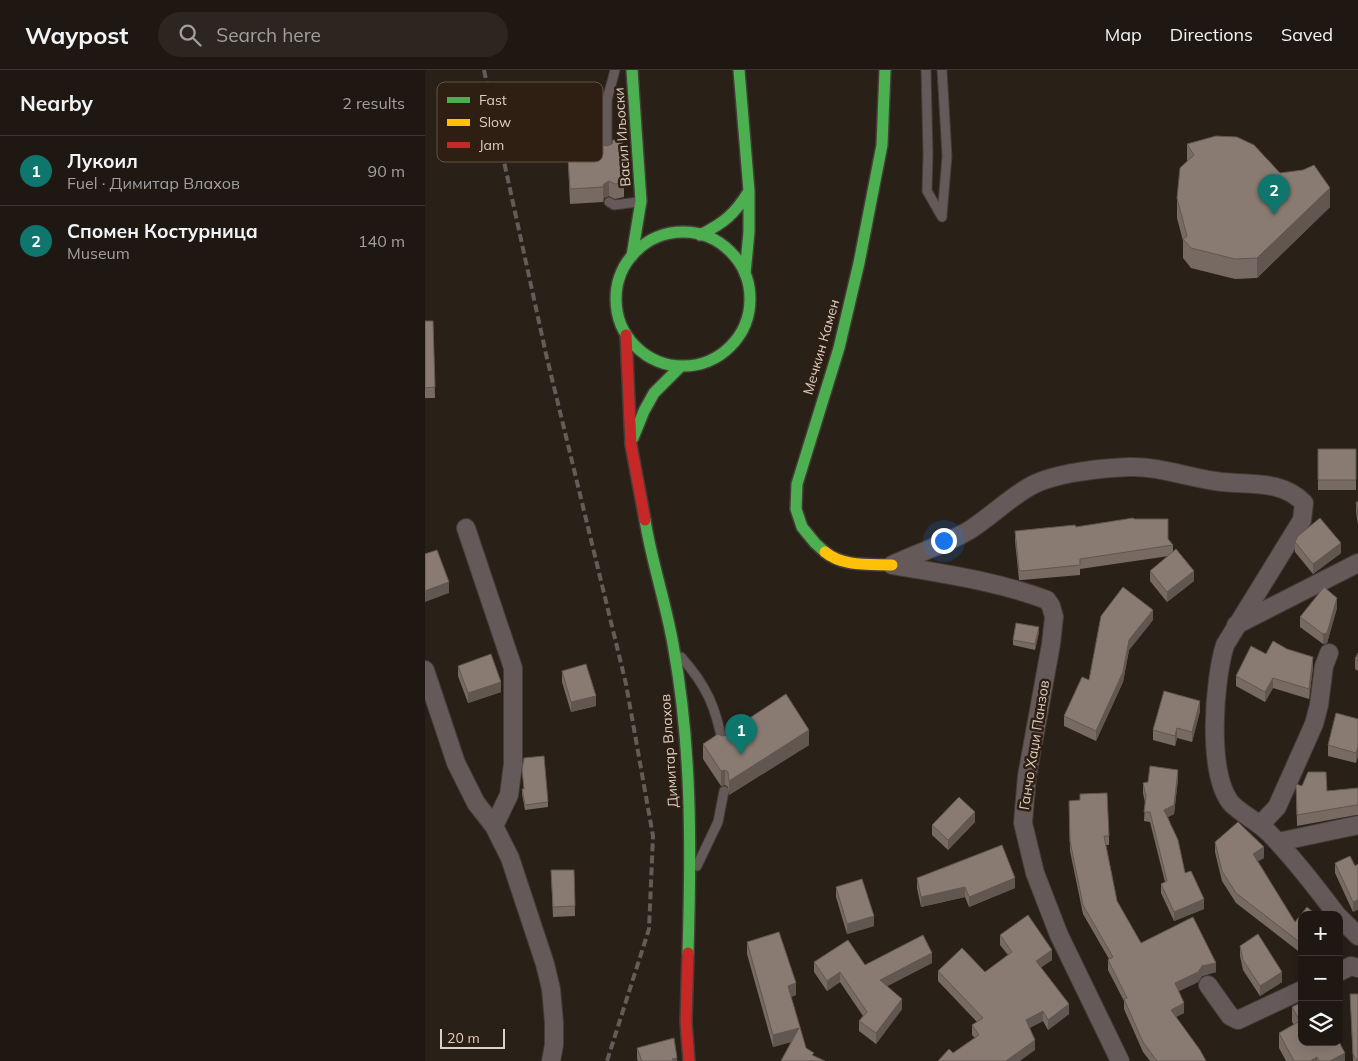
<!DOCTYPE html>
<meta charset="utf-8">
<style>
:root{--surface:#1f1812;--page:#2c2520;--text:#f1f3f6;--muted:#a1a09f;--line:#3c3732;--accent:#0f766e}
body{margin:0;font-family:Mulish,sans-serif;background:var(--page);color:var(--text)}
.controls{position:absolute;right:15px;bottom:15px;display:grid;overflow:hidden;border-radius:10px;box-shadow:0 5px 20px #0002}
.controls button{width:45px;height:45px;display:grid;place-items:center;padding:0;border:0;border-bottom:1px solid var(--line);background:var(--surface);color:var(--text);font:25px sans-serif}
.scale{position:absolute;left:15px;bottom:12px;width:65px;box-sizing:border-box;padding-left:5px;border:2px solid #dbcfc7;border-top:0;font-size:14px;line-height:18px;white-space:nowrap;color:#dbcfc7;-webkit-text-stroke:4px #2f1f12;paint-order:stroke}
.you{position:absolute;left:518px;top:470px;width:18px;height:18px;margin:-12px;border:4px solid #fff;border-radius:50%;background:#1a73e8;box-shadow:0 0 0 8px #1a73e833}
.badge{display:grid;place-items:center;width:32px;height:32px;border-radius:50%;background:var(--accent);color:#fff;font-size:16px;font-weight:700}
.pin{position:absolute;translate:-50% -41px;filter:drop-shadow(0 1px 2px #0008)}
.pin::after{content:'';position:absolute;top:26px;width:18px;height:15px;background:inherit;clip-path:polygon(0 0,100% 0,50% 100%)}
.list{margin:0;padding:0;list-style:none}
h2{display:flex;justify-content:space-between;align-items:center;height:65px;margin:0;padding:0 20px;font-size:21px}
h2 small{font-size:16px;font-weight:400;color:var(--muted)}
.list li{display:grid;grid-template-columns:32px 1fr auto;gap:15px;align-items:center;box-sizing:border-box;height:70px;padding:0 20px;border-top:1px solid var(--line)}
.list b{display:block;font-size:19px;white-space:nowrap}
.list p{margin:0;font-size:16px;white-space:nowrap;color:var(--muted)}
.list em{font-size:16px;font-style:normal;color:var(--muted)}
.icon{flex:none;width:28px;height:28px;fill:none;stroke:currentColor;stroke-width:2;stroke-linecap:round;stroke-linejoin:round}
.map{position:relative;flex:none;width:933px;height:991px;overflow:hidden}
header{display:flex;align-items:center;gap:30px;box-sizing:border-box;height:70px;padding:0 25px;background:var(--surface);border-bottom:1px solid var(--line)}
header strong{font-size:24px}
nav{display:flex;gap:28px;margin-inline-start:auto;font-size:18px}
.search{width:350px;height:45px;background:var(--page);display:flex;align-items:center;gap:12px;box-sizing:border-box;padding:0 18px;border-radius:28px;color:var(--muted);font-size:19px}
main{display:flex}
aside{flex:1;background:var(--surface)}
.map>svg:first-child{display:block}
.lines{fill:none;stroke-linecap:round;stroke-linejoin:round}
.lane-casing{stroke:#443c36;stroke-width:11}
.street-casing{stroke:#443c36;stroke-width:20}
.fast-casing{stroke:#443c36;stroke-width:14}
.slow-casing{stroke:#443c36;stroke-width:14}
.jam-casing{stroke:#443c36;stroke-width:14}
.lane{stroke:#655a59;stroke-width:9}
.street{stroke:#655a59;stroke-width:18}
.fast{stroke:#4caf50;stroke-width:11}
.slow{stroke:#ffc107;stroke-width:11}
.jam{stroke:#c62828;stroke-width:11}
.rail{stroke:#645c59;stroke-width:4;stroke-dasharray:8 4;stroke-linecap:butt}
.wall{fill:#776a62}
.shaded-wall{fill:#615650}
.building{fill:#8a7b72;stroke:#615650}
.labels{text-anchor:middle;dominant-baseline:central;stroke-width:5;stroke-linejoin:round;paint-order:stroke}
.street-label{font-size:14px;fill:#dbcfc7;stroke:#2f1f12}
.key{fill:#2f1f12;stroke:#635448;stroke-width:1}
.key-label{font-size:14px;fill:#dbcfc7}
</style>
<header>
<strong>Waypost</strong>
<div class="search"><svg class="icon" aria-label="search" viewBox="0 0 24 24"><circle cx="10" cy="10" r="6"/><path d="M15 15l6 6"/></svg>Search here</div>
<nav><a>Map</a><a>Directions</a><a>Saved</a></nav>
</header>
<main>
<aside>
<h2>Nearby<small>2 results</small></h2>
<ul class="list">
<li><span class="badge">1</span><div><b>Лукоил</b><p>Fuel · Димитар Влахов</p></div><em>90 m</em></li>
<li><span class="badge">2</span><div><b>Спомен Костурница</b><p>Museum</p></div><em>140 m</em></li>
</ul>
</aside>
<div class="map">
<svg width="933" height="991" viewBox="0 0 933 991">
<rect width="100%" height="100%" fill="#292018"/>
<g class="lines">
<defs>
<path id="lane" d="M501,0L503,84L502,121L517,147
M517,0L522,86L517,146
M182,85V30L190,0
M184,132L189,135L213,132
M256,587C282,616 291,638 298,675
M272,796L293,752L299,721"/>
<path id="street" d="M41,458L88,598V694L84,725L69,756
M467,495C491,484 520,474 543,461C564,448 583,429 604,417C627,403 677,398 704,397C736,396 766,409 797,412C826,415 857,410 879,433L877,450L800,575C789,611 782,700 805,732C813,742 834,752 844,763C869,788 891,817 912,845
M467,495C519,504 572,511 622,530L626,536L629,547L626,574L602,706L598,753L610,803L634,865L695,991
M811,555L933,493
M0,600L31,693L51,733L69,756L85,788L120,894L126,919L129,952V975L126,991
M835,755L852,737L889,654L894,635L899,596L904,583
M853,772L933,755
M914,847L933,866
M914,902L926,896L933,898
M783,915L805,946L813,950L877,920"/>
<path id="fast" d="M207,0L216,131L207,186
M314,0L324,121V162L320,204
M191 229a67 67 0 1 1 134 0a67 67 0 1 1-134 0Z
M275,165C299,153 310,144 324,121
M208,368L219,341L229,323L255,297
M220,450C227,494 242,536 249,580C267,680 266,782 263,883
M400,482L390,473L377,457L371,439L372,414L414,278L434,193L457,75L460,0"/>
<path id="slow" d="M400,482C418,497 445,494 467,495"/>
<path id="jam" d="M201,265L206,375L220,450
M263,883L261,952L264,991"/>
</defs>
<use href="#lane" class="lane-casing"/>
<use href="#street" class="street-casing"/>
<use href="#fast" class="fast-casing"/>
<use href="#slow" class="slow-casing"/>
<use href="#jam" class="jam-casing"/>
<use href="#lane" class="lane"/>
<use href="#street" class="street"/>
<use href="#fast" class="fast"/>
<use href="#slow" class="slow"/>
<use href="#jam" class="jam"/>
<path class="rail" d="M59,0L121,284L201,614L228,766L224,859L182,991"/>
</g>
<path class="wall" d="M142,72L199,113V127L190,129L184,126L179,128L178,132L145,134Z
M762,74L855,103L905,137L832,208L810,209L766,198L758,188V171L752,148V128L762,92Z
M0,251H8L10,328H0Z
M893,379H931V420H893Z
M931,432H933V455L931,442Z
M709,449L743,469L748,475V482L769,511L742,532L725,511V501L744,486L655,499V505L597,510H594L590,471V461L651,457Z
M870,472L916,483L888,504L870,482Z
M912,538L902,573L898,574L875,557V547Z
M728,550L704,580L698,612L671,671L639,656V646L664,610Z
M614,562L610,580L588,575V570Z
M933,583V601L930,599V589Z
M841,584L888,597L884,629L848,618L840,632L811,616V606Z
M33,596L76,622L43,633L33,606Z
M137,601L171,636L146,642L137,612Z
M775,641L767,672L752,668L750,676L728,670V660Z
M933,649L931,693L903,686V675Z
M311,657L384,675L304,725L303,717L300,715L296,716L278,689V674L297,666L302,665Z
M97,699L123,732V737L100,740L97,724V719H99Z
M753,709L749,744L743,747L760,803L779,839L749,851L736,823V814L740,812L725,752L719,751L720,733L718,723V713Z
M871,714L877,716L902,721L933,718V745H931L872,756Z
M644,741L684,766V775H681L692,831L716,873L791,902L777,906L773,912L754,921L759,943L751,947L781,991H725L718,982L699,939V931L683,900V890L684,889L658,844L645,781Z
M550,752L523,780L507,765V755Z
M790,772L839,788L833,791L870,852L877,845V884L811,833L797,811L790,782Z
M910,793L930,796L928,842L910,803Z
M126,800H149L150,846L128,847Z
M492,808L590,818L544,837L540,827L496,837L492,818Z
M411,817L449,856L422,864L411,827Z
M575,865L627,890L616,897L644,944L623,960L618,951L604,958L610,980L528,983L550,968L547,965V955L552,952L513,911V901L560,902L583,885L575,875Z
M322,872L371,925L366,927L381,978L356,991L366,972L348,977L322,884Z
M815,876L857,912L835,926L818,900L815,886Z
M389,892L440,895L507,893L462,916L477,939L451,974L434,961V951L438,946L415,912L402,921L389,902Z
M925,924L933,991H928Z
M867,937L920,991H861L854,978V963L869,955L867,952Z
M212,978L252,991H213L212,989Z"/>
<path class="shaded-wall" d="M184,111V126L179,128L178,132V117L179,114Z
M905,118V137L832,208V188Z
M916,473V483L888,504V494Z
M769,501V511L742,532V522Z
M24,512V523L0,532V521Z
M912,528V538L902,573L898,574V564Z
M728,540V550L704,580L698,612L671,671V661L704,570Z
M614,557V562L610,580V574Z
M888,587V597L884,629V619Z
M848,608V618L840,632V622Z
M76,612V622L43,633V623Z
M171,626V636L146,642V632Z
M775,631V641L767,672V662Z
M752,658V668L750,676V666Z
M384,660V675L304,725V711Z
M933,677V687L931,693V683Z
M300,700V715L296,716V701Z
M753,700V709L749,744L739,749V740Z
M550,742V752L523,780V770Z
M839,777V788L828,794V784Z
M590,808V818L544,837V827Z
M540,817V827L496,837V827Z
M779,829V839L749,851V842Z
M933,830V840L928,842V832Z
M449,846V856L422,864V854Z
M627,880V890L611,901V891Z
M507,883V893L455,920V910Z
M791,893V902L777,906L773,912L750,923V913L777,896Z
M415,902V912L402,921V911Z
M857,902V912L835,926V916Z
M371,913V925L363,928V916Z
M477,929V939L451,974V963Z
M759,933V943L746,949V940Z
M644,934V944L623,960V950Z
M618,941V951L601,960V950Z
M374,958V970L348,977V965Z
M610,970V980L595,991H581Z
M920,983V991H905Z
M892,987V991H885Z
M252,988V991H247V989Z"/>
<path class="building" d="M791,66L812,67L829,75L855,103L878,100L889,95L905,118L832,188L810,189L766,178L758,169L762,166L752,128L755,98L769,85L762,74Z
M188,70H197L199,113L190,114L184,111L179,114L178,117L145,119L142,72L176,71L178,75L182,76L187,74Z
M0,251H8L10,317L0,318Z
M893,379H931V410H893Z
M931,432H933V445Z
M708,448L709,449H743V469L748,475L655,489V495L597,501L594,500L590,461L650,455L651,457Z
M895,448L916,473L888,494L870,472L873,466Z
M751,479L769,501L742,522L725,501Z
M12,480L24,512L0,521V484Z
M698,517L728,540L704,570L698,602L671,661L639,646L657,607L664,610L676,546Z
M899,517L912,528L902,563L898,564L875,547Z
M591,553L614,557L610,574L588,570Z
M848,571L862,579L888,587L884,619L848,608L840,622L811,606L826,576L841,584Z
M933,583V591L930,589Z
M66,584L76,612L43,623L33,596Z
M161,594L171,626L146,632L137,601Z
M739,621L775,631L767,662L752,658L750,666L728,660Z
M361,624L384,660L304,711L303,702L300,700L296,701L278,674L293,664L297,666L302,665L304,662V657L309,653L311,657Z
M911,643L933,649V677L931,683L903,675Z
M119,686L123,732L100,735L97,719H99L97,699L99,688Z
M725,696L753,700L749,735L739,740L753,770L760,803L766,801L779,829L749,842L736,814L742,811L725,742H719L721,726L718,713L723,712Z
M883,702H901L902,721L933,718V735H931L872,745L871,714L877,716Z
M682,723L684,766H679L692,831L716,873L768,847L791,893L777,896L773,902L750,913L759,933L746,940L775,980L781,991H732L718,972L699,929L702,928L683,890L688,887L658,835L645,771L644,731L655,730V724Z
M534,727L550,742L523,770L507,755Z
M813,752L839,777L828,784L870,852L882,837L891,845H877V874L811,823L797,801L790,772Z
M577,775L590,808L544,827L540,817L496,827L492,808Z
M925,786L930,796L933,794V830L928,832L910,793Z
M126,800H149L150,836L128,837Z
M437,809L449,846L422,854L411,817Z
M603,845L627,880L611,891L644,934L623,950L618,941L601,950L610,970L581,991H513L524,979L528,983L554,965L547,955L558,948L513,901L537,878L560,902L587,882L575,865Z
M354,862L371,913L363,916L381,978L389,983L387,985L400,991H356L374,958L348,965L322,872Z
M833,864L857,902L835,916L818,890L815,876Z
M498,865L507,883L455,910L477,929L451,963L434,951L442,942L415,902L402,911L389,892L423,870L440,895Z
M925,924H933V991H932L928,984Z
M877,932V972H914L920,983L905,991H894L892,987L885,991H869L854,963L875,951L867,937Z
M249,968L252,988L247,989L248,991H217L212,978Z"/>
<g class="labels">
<g class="street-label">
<text transform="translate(197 67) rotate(-94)">Васил Иљоски</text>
<text transform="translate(396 277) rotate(-74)">Мечкин Камен</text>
<text transform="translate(609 675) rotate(-81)">Ганчо Хаџи Панзов</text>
<text transform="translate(244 681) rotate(-94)">Димитар Влахов</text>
</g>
</g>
<rect x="12" y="12" width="166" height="80" rx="8" class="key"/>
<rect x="22" y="27" width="23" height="6" fill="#4caf50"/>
<rect x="22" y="49" width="23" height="7" fill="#ffc107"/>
<rect x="22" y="72" width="23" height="6" fill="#c62828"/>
<g class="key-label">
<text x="54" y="35">Fast</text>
<text x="54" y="57">Slow</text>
<text x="54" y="80">Jam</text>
</g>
</svg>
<div class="controls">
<button>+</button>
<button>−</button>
<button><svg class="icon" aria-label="layers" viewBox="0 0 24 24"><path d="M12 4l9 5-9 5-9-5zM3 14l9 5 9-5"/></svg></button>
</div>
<div class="scale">20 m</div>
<div class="you"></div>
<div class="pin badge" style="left:316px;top:685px">1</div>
<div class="pin badge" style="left:849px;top:145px">2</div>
</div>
</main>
